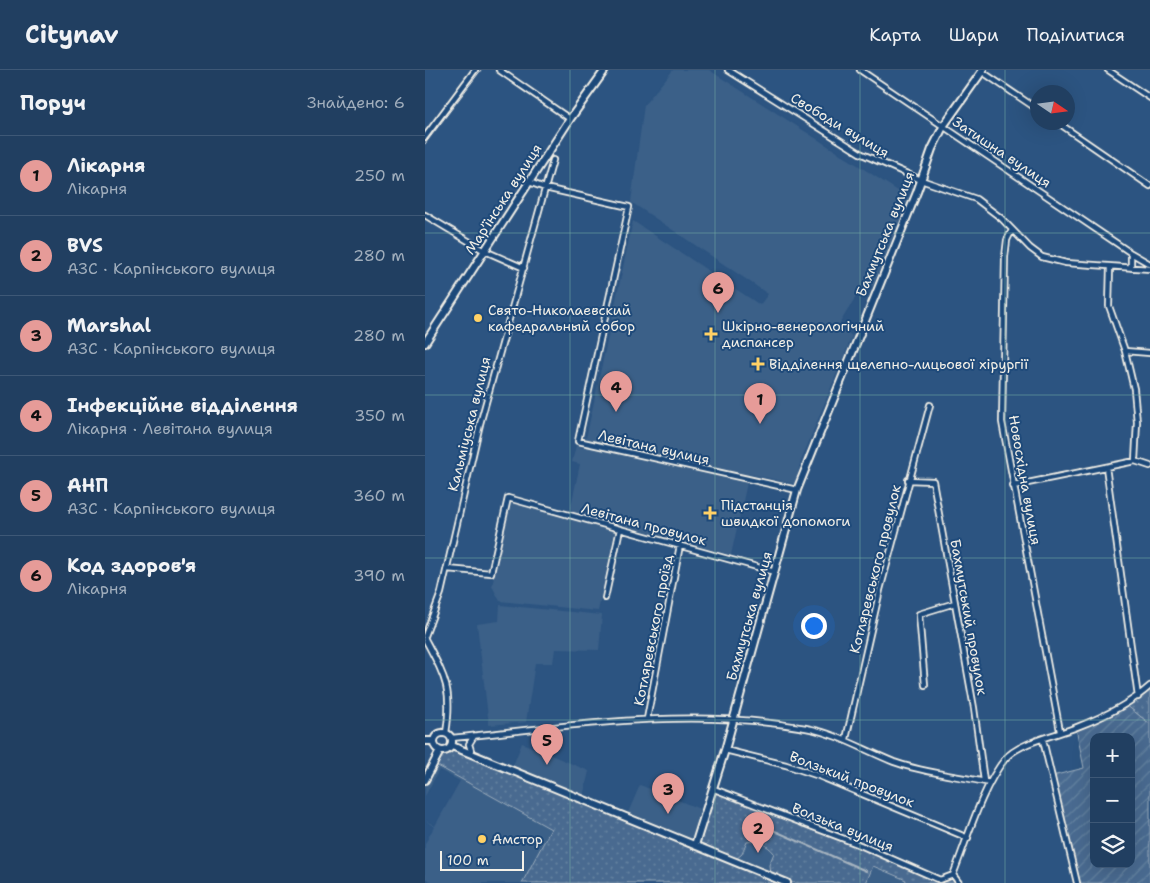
<!DOCTYPE html>
<html lang="uk">
<meta charset="utf-8">
<style>
:root{--surface:#213f61;--page:#2d4a6a;--text:#f1f3f6;--muted:#a2afbd;--line:#3e5876;--accent:#e69b98}
body{margin:0;font-family:"Shantell Sans",sans-serif;background:var(--page);color:var(--text)}
.controls{position:absolute;right:15px;bottom:15px;display:grid;overflow:hidden;border-radius:10px;box-shadow:0 5px 20px #0002}
.controls button{width:45px;height:45px;display:grid;place-items:center;padding:0;border:0;border-bottom:1px solid var(--line);background:var(--surface);color:var(--text);font:25px sans-serif}
.compass{position:absolute;left:605px;top:15px;width:45px;height:45px;border-radius:50%;background:var(--surface);box-shadow:0 5px 20px #0002;rotate:103deg}
.scale{position:absolute;left:15px;bottom:12px;width:84px;box-sizing:border-box;padding-left:5px;border:2px solid #f4f1e8;border-top:0;font-size:14px;line-height:18px;white-space:nowrap;color:#f4f1e8;-webkit-text-stroke:4px #1f4a7a;paint-order:stroke}
.you{position:absolute;left:388px;top:555px;width:18px;height:18px;margin:-12px;border:4px solid #fff;border-radius:50%;background:#1a73e8;box-shadow:0 0 0 8px #1a73e833}
.badge{display:grid;place-items:center;width:32px;height:32px;border-radius:50%;background:var(--accent);color:#111;font-size:16px;font-weight:700}
.pin{position:absolute;translate:-50% -41px;filter:drop-shadow(0 1px 2px #0008)}
.pin::after{content:'';position:absolute;top:26px;width:18px;height:15px;background:inherit;clip-path:polygon(0 0,100% 0,50% 100%)}
.list{margin:0;padding:0;list-style:none}
h2{display:flex;justify-content:space-between;align-items:center;height:65px;margin:0;padding:0 20px;font-size:21px}
h2 small{font-size:16px;font-weight:400;color:var(--muted)}
.list li{display:grid;grid-template-columns:32px 1fr auto;gap:15px;align-items:center;box-sizing:border-box;height:80px;padding:0 20px;border-top:1px solid var(--line)}
.list b{display:block;font-size:19px;white-space:nowrap}
.list p{margin:0;font-size:16px;white-space:nowrap;color:var(--muted)}
.list em{font-size:16px;font-style:normal;color:var(--muted)}
.icon{flex:none;width:28px;height:28px;fill:none;stroke:currentColor;stroke-width:2;stroke-linecap:round;stroke-linejoin:round}
.map{position:relative;flex:none;width:725px;height:813px;overflow:hidden}
header{display:flex;align-items:center;gap:30px;box-sizing:border-box;height:70px;padding:0 25px;background:var(--surface);border-bottom:1px solid var(--line)}
header strong{font-size:24px}
nav{display:flex;gap:28px;margin-inline-start:auto;font-size:18px}
main{display:flex}
aside{flex:1;background:var(--surface)}
.map>svg:first-child{display:block}
.built{fill:#3b6088}
.grass{fill:url(#grass-dots);stroke:#9eaebc}
.garden{fill:url(#garden-furrows);stroke:#9eaebc;fill-rule:evenodd}
.lines{fill:none;stroke-linecap:round;stroke-linejoin:round}
.stream{stroke:#a7b4c0;stroke-width:2}
.street-casing{stroke:#f4f1e8;stroke-width:8}
.secondary-casing{stroke:#f4f1e8;stroke-width:10}
.street{stroke:#1f4a7a;stroke-width:4.5}
.secondary{stroke:#1f4a7a;stroke-width:6}
.tram{stroke:#f4f1e8;stroke-width:1}
.grid{fill:none;stroke:#76ada5;stroke-width:1;stroke-opacity:0.55}
.poi-dot{fill:#ffd166;stroke:#1f4a7a;stroke-width:2}
.labels{text-anchor:middle;dominant-baseline:central;stroke-width:4;stroke-linejoin:round;paint-order:stroke}
.street-label{font-size:14px;fill:#f4f1e8;stroke:#1f4a7a}
.poi-label{font-size:14px;fill:#f4f1e8;stroke:#1f4a7a;text-anchor:start}
</style>
<header>
<strong>Citynav</strong>
<nav><a>Карта</a><a>Шари</a><a>Поділитися</a></nav>
</header>
<main>
<aside>
<h2>Поруч<small>Знайдено: 6</small></h2>
<ul class="list">
<li><span class="badge">1</span><div><b>Лікарня</b><p>Лікарня</p></div><em>250 m</em></li>
<li><span class="badge">2</span><div><b>BVS</b><p>АЗС · Карпінського вулиця</p></div><em>280 m</em></li>
<li><span class="badge">3</span><div><b>Marshal</b><p>АЗС · Карпінського вулиця</p></div><em>280 m</em></li>
<li><span class="badge">4</span><div><b>Інфекційне відділення</b><p>Лікарня · Левітана вулиця</p></div><em>350 m</em></li>
<li><span class="badge">5</span><div><b>АНП</b><p>АЗС · Карпінського вулиця</p></div><em>360 m</em></li>
<li><span class="badge">6</span><div><b>Код здоров'я</b><p>Лікарня</p></div><em>390 m</em></li>
</ul>
</aside>
<div class="map">
<svg width="725" height="813" viewBox="0 0 725 813">
<defs>
<pattern id="grass-dots" width="8" height="8" patternUnits="userSpaceOnUse" patternTransform="scale(1.25)"><rect width="8" height="8" fill="#496b90"/><path d="M2 2h.1M6 6h.1" fill="none" stroke="#6481a0" stroke-width="1.8" stroke-linecap="round"/></pattern>
<pattern id="garden-furrows" width="10" height="10" patternUnits="userSpaceOnUse" patternTransform="scale(1.25)"><rect width="10" height="10" fill="#496b90"/><path d="M-1 1l2-2M0 10L10 0M9 11l2-2" fill="none" stroke="#6481a0"/></pattern>
</defs>
<rect width="100%" height="100%" fill="#2c5481"/>
<filter id="ink" filterUnits="userSpaceOnUse"><feTurbulence type="fractalNoise" baseFrequency=".02" numOctaves="2"/><feDisplacementMap in="SourceGraphic" scale="10" xChannelSelector="R" yChannelSelector="G"/><feConvolveMatrix kernelMatrix="1 2 1 2 8 2 1 2 1" color-interpolation-filters="sRGB"/></filter>
<g filter="url(#ink)">
<path class="built" d="M248,0H284L484,128L448,216L443,213L438,219L436,218L413,256L427,266L376,391L370,414L324,404L306,485L145,441L155,394L147,392L151,376L159,378L208,151L335,235L343,224L206,132L219,35Z
M86,433L190,461L173,541L75,531L67,516Z
M75,535L177,545L174,580L130,579L128,593H110L101,652L64,655L52,554L74,551Z
M97,673L164,701L158,727L87,698Z
M11,695L127,759L97,813H8L0,808V774L9,757L0,750L10,756L35,711L14,700L0,726V715Z
M215,715L280,741L269,773L202,745Z
M329,771L345,777L349,783L344,795L345,804L310,790L317,784L322,772Z
M448,796L481,810L480,813H441Z"/>
<path class="grass" d="M725,616V654L701,635Z
M29,679L355,813H97L126,759L11,695L16,685L24,684Z
M292,720L435,775L515,810L528,805L534,813H480L481,810L448,796L441,813H367L345,804L344,795L349,783C343,775 332,770 322,772L317,784L310,790L274,775Z"/>
<path class="garden" d="M701,635L725,654V813H652L627,706L659,698L651,658ZM669,667H706V794H669Z"/>
<g class="lines">
<path class="stream" d="M325,750L441,801"/>
<defs>
<path id="street" d="M74,0L145,49
M303,0L435,83L496,110L551,129L576,148L605,178L617,187L641,193L725,199
M435,0L706,183
M683,0L725,28
M556,1L612,39
M632,52L725,116
M0,67L50,0
M104,112L120,118L204,137L153,371L372,420
M0,145L60,181L99,198
M587,160L582,170L580,187L577,352L635,661
M685,197L684,236L700,281L709,319L712,352L710,391
M706,198V183L725,194
M700,281L725,283
M681,397L713,627
M483,410L508,411L549,638L559,711
M588,416L710,391L725,396
M22,499L66,503L83,428L350,502
M180,528L195,459
M0,566L16,523L55,354L128,90
M0,569C20,607 28,619 21,663
M500,615L494,544L530,533
M222,649L255,475
M27,668C144,656 264,637 381,658C413,664 439,680 469,692C499,703 534,706 565,713
M421,669L455,520L505,335
M618,670L652,813
M300,680L361,695L394,706L543,768
M47,684L44,674L49,666
M289,719L435,775L515,810L528,805
M528,805C542,770 557,717 580,689C594,672 632,665 652,657C678,647 704,635 725,616
M528,805L534,813"/>
<path id="secondary" d="M0,273L145,49L180,0
M9 672a9 9 0 1 1 18 0a9 9 0 1 1-18 0Z
M0,671H9
M27,676L362,813
M0,710L15,681
M270,775L300,680L372,420L492,122L507,79L519,55L558,0"/>
</defs>
<use href="#street" class="street-casing"/>
<use href="#secondary" class="secondary-casing"/>
<use href="#street" class="street"/>
<use href="#secondary" class="secondary"/>
<path class="tram" d="M0,74L56,0"/>
</g>
</g>
<path class="grid" d="M145,0V813M290,0V813M435,0V813M580,0V813M0,163H725M0,325H725M0,488H725M0,650H725"/>
<g class="poi-dot">
<circle cx="53" cy="248" r="5"/>
<path d="M283.5 256.5h5v5h5v5h-5v5h-5v-5h-5v-5h5z"/>
<path d="M330.5 286.5h5v5h5v5h-5v5h-5v-5h-5v-5h5z"/>
<path d="M282.5 435.5h5v5h5v5h-5v5h-5v-5h-5v-5h5z"/>
<circle cx="57" cy="769" r="5"/>
</g>
<g class="labels">
<g class="street-label">
<text transform="translate(415 55) rotate(31)">Свободи вулиця</text>
<text transform="translate(577 82) rotate(34)">Затишна вулиця</text>
<text transform="translate(78 129) rotate(-57)">Мар'їнська вулиця</text>
<text transform="translate(460 164) rotate(-68)">Бахмутська вулиця</text>
<text transform="translate(44 354) rotate(-76)">Кальміуська вулиця</text>
<text transform="translate(229 377) rotate(13)">Левітана вулиця</text>
<text transform="translate(600 410) rotate(80)">Новосхідна вулиця</text>
<text transform="translate(219 454) rotate(15)">Левітана провулок</text>
<text transform="translate(450 499) rotate(-76)">Котляревського провулок</text>
<text transform="translate(324 546) rotate(-74)">Бахмутська вулиця</text>
<text transform="translate(544 547) rotate(80)">Бахмутський провулок</text>
<text transform="translate(228 560) rotate(-79)">Котляревського проїзд</text>
<text transform="translate(427 709) rotate(21)">Волзький провулок</text>
<text transform="translate(418 757) rotate(22)">Волзька вулиця</text>
</g>
<g class="poi-label">
<text x="63" y="240">Свято-Николаевский<tspan x="63" dy="16">кафедральный собор</tspan></text>
<text x="297" y="256">Шкірно-венерологічний<tspan x="297" dy="16">диспансер</tspan></text>
<text x="344" y="294">Відділення щелепно-лицьової хірургії</text>
<text x="296" y="435">Підстанція<tspan x="296" dy="16">швидкої допомоги</tspan></text>
<text x="67" y="769">Амстор</text>
</g>
</g>
</svg>
<div class="controls">
<button>+</button>
<button>−</button>
<button><svg class="icon" aria-label="layers" viewBox="0 0 24 24"><path d="M12 4l9 5-9 5-9-5zM3 14l9 5 9-5"/></svg></button>
</div>
<svg class="compass" viewBox="-18 -18 36 36"><path d="M0-13l5 13h-10z" fill="#e53935"/><path d="M0 13l5-13h-10z" fill="#a2afbd"/></svg>
<div class="scale">100 m</div>
<div class="you"></div>
<div class="pin badge" style="left:335px;top:354px">1</div>
<div class="pin badge" style="left:333px;top:783px">2</div>
<div class="pin badge" style="left:243px;top:744px">3</div>
<div class="pin badge" style="left:191px;top:342px">4</div>
<div class="pin badge" style="left:122px;top:695px">5</div>
<div class="pin badge" style="left:293px;top:243px">6</div>
</div>
</main>
